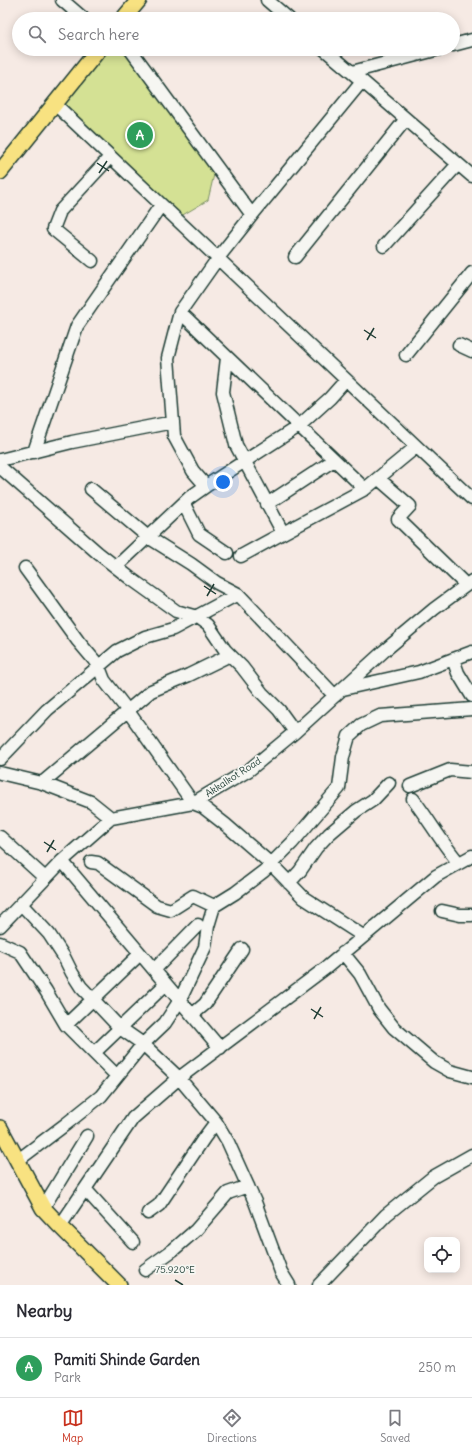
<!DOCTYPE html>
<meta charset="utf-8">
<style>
:root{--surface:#fff;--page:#f7f7f7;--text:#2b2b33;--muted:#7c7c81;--line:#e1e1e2;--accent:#c8321e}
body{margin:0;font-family:Delius,sans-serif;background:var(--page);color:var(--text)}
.controls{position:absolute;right:12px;bottom:12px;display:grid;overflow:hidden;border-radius:8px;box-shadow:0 2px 10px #0003}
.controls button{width:36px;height:36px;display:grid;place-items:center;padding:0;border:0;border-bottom:1px solid var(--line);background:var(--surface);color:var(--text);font:20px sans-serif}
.you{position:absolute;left:223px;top:482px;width:14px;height:14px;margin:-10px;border:3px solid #fff;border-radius:50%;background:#1a73e8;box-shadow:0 0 0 6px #1a73e833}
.badge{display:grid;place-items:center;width:26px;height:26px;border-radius:50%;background:var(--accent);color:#fff;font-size:13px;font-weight:700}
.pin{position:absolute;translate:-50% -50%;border:2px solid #fff;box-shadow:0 1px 4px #0006}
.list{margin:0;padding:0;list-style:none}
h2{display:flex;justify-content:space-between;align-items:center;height:52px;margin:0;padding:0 16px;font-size:17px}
h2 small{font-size:13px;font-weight:400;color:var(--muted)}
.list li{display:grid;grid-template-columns:26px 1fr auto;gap:12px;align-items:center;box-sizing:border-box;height:60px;padding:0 16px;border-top:1px solid var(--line)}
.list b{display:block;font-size:15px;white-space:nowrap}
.list p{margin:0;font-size:13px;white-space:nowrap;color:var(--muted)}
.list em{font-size:13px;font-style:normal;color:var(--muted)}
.icon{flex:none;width:22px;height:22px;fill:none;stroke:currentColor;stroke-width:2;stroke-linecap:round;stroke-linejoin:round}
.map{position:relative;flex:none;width:472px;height:1285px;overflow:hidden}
.search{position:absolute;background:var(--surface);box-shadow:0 2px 10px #0003;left:12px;right:12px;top:12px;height:44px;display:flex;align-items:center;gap:10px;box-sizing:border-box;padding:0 14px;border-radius:22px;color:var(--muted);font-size:15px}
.sheet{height:112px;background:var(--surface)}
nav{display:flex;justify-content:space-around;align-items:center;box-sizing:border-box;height:56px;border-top:1px solid var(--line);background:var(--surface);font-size:11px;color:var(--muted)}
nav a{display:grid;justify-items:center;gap:2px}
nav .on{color:var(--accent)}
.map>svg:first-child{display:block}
.green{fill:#d4e194;stroke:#7a8f64}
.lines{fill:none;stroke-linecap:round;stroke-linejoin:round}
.minor-casing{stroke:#1f3d34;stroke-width:15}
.major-casing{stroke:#1f3d34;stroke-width:18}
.minor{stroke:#f6f6f2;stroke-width:12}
.major{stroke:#f8e281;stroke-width:15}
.ticks{fill:none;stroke:#1f3d34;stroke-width:1.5}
.labels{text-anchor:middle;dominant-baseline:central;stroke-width:3.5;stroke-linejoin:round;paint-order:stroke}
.street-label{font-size:10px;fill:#1f3d34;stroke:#f6f6f2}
.ticks-label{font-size:10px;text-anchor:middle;fill:#1f3d34;stroke:#f6f6f2;stroke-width:3.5;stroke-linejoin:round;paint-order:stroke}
</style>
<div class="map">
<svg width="472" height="1285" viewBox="0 0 472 1285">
<rect width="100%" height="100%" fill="#f6eae4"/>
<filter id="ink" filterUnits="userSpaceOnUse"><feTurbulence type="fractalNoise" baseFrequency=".025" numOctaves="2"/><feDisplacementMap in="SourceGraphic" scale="8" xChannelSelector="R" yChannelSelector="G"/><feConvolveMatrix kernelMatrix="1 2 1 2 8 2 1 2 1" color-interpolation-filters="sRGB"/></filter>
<g filter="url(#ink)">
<path class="green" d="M99,49H130L216,166L208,200L176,219L55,104Z"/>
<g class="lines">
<defs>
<path id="minor" d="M62,0L84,19
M267,0L289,19
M453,45L472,40
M130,49L252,215L218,258L180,312L168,358L174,436L193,471L206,486
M352,72L439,49
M362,81L472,176
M55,104L472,499
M252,215L362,81L324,49
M384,246L458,164
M295,257L406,119
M92,261L53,229L60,211L110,157
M180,312L365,489L416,447
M459,345L472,351
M406,355L472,273
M227,358L223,392L236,445L283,533L365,489
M34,452L77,326L161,205
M0,460L72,442L173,422
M0,467L98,553L130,578L176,611L197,617L208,625L225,650L242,667L262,693L279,710L295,732
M379,479L410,506L398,519L466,585
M91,489L148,537L191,564L217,583L238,594L335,696
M184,504L199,534L227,553
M267,504L334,460
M241,556L283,533
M116,567L189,498L206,486L299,426L330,398L346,380
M25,568L78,641L94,660L99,667L104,680L128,711L193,803L203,807L226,825L271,864L304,898L363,936
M453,659L458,673L472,696
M343,689L419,672L472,652
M0,759L47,710L117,651L145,637L173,629L238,594
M0,773L42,783L91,802L111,818
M42,783L151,691L189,675L230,655
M410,786L450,770L472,772
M413,799C429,820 442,843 459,863
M0,837L45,878
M62,861L220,1048
M91,862L98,863L157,906L171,910L193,896L214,906
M289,883L300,871L316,848L329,834L356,811L373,800L389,783
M21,904L49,934L64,957L72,973L81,987L120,1028L143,1044L179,1078L216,1122L228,1142L255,1202L281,1272L289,1285
M442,911L460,915H472
M0,926L62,861L111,818L193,803L249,770L295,732L384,651L434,609L472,581
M0,943L20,952L46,991L66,1025L117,1076
M343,953L360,974L379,1009L394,1028L434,1062L450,1071L472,1077
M154,970L198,925
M192,1015L205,1004L242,949
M66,1025L140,954
M94,1053L166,984
M17,1161L66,1124L101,1096L143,1044L165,1023L180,1000L205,947L208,926L214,906L235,893L264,871L292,843L339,788L343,757L349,736L361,725L380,716L472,709
M85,1189L133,1242
M43,1208L87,1136
M148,1213L159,1205L204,1138L216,1122
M60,1226L133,1118L179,1078L327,967L436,876L472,856
M145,1270L173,1250L196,1230L228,1193L248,1186
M319,1285L386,1215L433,1177L472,1155"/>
<path id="major" d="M123,19L139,0
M0,172L99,49
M0,1128L43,1208L60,1226L119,1285"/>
</defs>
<use href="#minor" class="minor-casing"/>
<use href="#major" class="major-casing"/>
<use href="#minor" class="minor"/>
<use href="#major" class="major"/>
</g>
</g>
<path class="ticks" d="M97,163L109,171M99,173L107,161M364,330L376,338M367,340L374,328M204,586L216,594M207,596L214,584M44,842L56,850M47,852L54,840M311,1009L323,1017M314,1019L321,1007M175,1280L183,1285"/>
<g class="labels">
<g class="street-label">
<text transform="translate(233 777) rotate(-33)">Akkalkot Road</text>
</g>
</g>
<g class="ticks-label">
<text x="175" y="1273">75.920°E</text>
</g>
</svg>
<div class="controls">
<button><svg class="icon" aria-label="locate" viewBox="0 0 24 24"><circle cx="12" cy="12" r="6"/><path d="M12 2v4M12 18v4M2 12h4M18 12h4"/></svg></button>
</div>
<div class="you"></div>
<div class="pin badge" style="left:140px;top:135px;background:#2e9e5b">A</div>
<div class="search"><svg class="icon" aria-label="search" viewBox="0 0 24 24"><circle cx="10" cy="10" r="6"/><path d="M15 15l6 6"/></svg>Search here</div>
</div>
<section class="sheet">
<h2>Nearby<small></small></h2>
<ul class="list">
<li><span class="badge" style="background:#2e9e5b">A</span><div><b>Pamiti Shinde Garden</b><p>Park</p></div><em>250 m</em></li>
</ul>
</section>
<nav>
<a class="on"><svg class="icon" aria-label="map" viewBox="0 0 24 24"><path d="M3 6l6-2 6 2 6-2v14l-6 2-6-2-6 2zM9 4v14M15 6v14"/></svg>Map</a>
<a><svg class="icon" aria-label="directions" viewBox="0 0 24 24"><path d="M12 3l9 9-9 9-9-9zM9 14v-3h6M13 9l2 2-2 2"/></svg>Directions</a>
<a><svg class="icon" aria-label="saved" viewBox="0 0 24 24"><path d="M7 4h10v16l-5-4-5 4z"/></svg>Saved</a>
</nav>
